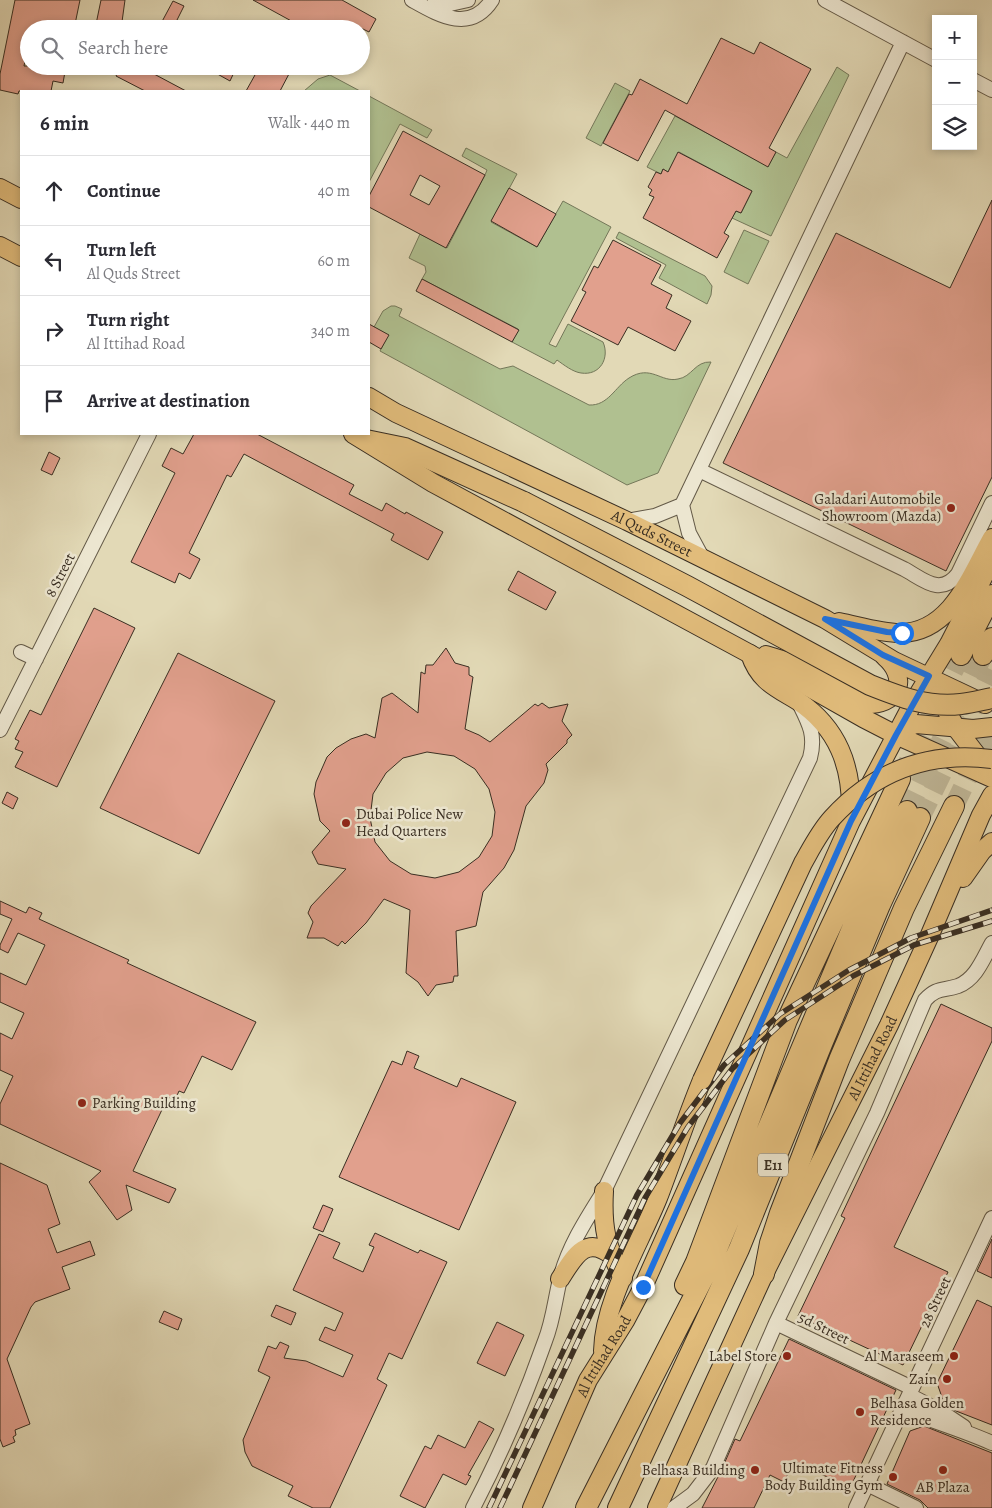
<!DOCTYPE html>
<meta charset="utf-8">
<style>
:root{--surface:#fff;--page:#f2f2f3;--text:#2b2b33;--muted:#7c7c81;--line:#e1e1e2}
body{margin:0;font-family:Alegreya,serif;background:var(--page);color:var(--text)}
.controls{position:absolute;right:15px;top:15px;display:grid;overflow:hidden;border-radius:0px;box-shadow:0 2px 8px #0003}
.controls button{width:45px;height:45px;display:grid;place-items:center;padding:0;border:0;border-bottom:1px solid var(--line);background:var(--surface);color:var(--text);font:25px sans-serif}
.stop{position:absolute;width:15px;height:15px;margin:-11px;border:4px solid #1a73e8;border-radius:50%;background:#fff}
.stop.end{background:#1a73e8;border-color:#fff;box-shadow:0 1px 5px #0008}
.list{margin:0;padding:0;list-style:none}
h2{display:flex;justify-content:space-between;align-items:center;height:65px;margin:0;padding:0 20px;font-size:21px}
h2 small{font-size:16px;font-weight:400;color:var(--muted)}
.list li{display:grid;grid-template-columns:32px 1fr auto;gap:15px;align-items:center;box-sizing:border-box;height:70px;padding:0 20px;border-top:1px solid var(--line)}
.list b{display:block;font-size:19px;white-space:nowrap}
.list p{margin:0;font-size:16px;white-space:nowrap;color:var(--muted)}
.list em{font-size:16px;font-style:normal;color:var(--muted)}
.icon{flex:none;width:28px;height:28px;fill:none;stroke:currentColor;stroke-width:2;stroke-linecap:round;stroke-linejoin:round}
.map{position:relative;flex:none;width:992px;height:1508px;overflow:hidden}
.search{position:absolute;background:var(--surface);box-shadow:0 2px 8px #0003;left:20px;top:20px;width:350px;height:55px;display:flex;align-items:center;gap:12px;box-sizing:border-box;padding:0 18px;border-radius:28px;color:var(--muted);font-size:19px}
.panel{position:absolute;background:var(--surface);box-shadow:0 2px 8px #0003;left:20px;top:90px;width:350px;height:345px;border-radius:0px}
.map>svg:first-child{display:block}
.green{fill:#b0c090;stroke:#747759}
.building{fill:#e1a08d;stroke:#392e22;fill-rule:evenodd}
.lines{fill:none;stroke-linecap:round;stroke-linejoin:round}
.highway-tunnel{stroke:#c0b798;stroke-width:20;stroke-dasharray:20 10;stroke-linecap:butt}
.minor-casing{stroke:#635947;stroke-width:16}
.major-casing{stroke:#392e22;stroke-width:20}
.highway-casing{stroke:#392e22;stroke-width:22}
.minor{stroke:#ece6d0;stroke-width:14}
.major{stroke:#e1bc7b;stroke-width:18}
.highway{stroke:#e1bc7b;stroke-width:20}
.rail-casing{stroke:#392e22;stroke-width:5.5}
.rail{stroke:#ece6d0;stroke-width:4;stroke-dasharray:11;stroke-linecap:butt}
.major-bridge-casing{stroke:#392e22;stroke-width:20;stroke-linecap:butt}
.highway-bridge-casing{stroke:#392e22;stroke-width:22;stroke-linecap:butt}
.major-bridge{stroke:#e1bc7b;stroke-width:18}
.highway-bridge{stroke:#e1bc7b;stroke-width:20}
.route{stroke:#1a73e8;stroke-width:6}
.poi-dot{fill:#8f2418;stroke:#ece6d0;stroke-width:2}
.labels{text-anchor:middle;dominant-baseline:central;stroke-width:5;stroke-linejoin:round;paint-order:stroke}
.shield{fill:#ece6d0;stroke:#6f6556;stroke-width:1}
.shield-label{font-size:14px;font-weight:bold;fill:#392e22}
.poi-label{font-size:15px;fill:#392e22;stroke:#ece6d0;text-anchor:end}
.street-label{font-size:15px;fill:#392e22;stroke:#ece6d0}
</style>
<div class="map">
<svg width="992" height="1508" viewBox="0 0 992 1508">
<rect width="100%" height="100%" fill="#e2d9b6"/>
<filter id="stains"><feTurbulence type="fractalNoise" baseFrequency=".004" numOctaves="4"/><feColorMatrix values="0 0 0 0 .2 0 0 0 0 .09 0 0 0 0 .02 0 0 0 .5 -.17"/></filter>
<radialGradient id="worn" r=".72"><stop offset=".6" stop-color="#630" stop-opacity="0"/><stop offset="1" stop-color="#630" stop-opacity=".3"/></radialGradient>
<path class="green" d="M837,67L849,75L771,236L732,218L736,211L741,213L752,191L679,152L668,172L663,169L661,174L647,167L675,116L768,166L776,152L787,158Z
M330,75L360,91H304L318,79Z
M615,83L630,91L601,146L586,138Z
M369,96L432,130L427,138L400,124L369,182Z
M466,148L517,174L491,222L537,247L563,201L611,227L549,344L556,347L568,324L603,342C610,358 600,376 581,373C573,372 564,365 557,360L554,364L512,342L518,329L422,279L426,272L425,266L409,258L420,234L447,248L485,175L487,170L462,156Z
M744,230L769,241L748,284L724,272Z
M619,232L705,276L712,286L711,295L707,304L659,278L666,265L616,238Z
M391,306H395L402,309L399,316L500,369L513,366L589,405C608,406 615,387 629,378C651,364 661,383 678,379C692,377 695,361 711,362L658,473L627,485L380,351L388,335L374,327L383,311Z"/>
<path class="building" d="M15,0H80L74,29H29V41L24,66H66L63,83L53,81L51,91H19L18,94L0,90V74Z
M101,0H125L121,29H95Z
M253,0H342L376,19L369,32L363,29H306Z
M173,1L184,6L177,20L192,29H158Z
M721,38L754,54L760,42L811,69L769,148L776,152L768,167L665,110L638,161L603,143L629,94L632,95L640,79L687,104Z
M121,66H139L186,91H145L116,76Z
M203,66H237L230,81Z
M260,66H279L290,72L280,91H246Z
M403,131L485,175L446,248L369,207V196ZM420,175L440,186L429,205L410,195Z
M678,152L752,191L741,213L736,211L724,233L729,236L717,258L643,218L654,197L649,195L652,190L648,187L656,172L661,174L663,169L668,172Z
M509,188L556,214L537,247L491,221Z
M992,200V477L946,571L723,463L836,233L950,288Z
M613,240L661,265L651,284L672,295L666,308L691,321L675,351L628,327L618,345L571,321L586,292L582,290L594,266L598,268Z
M422,279L519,330L512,342L416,291Z
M369,324L389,335L381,349L369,342Z
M194,434H257L354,485L349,494L382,511L386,503L405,514L406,512L443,532L428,560L391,540L394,534L244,454L231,477L227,475L189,553L200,559L190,579L179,573L175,583L131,562L175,473L162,466L171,448L183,454Z
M49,452L60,458L52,475L41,470Z
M518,571L556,592L546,610L508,590Z
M94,608L135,628L57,787L15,767L23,752L15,749L19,741L15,739L30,710L41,715Z
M446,648L455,663L469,667V675L473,677L465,729L479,735L490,742L535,704L538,706L542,703L549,708L568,704L562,721L572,735L567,740V743L546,764L548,770L544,783L526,806L514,850L504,868L483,892L476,926L456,931L458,976H454L453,982L436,985L428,996L418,982L406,973L410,910L384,899L366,923L345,944L342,941L338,946L324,938H307L313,922L308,913L311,906L346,869L318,864L312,852L330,831L320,821L314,794L316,782L327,757L336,748L351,739L366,734L375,738L382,698L392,693L418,713L421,672L425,674L426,665H433ZM427,752L454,756L475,769L489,789L495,812L492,836L479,857L459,872L435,878L411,874L390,861L375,842L370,818L373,794L386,773L403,758Z
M178,653L275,701L199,854L100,808Z
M7,792L18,798L13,809L2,803Z
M0,901L26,913L29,907L42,913L39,919L129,960L127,963L256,1022L232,1070L202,1056L184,1093L179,1091L175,1100L168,1097L133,1171L176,1189L169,1203L126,1185L132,1210L117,1220L89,1182L101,1171L0,1124V1104L13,1076L0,1070V1033L12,1039L24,1013L0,1002V973L26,985L45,945L18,933L8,953L0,949V945L12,919L0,914Z
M941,1004L992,1028V1041L894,1247L948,1272L903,1365L798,1316L845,1218L841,1216Z
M407,1051L419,1056L414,1068L457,1087L461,1078L516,1102L459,1230L339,1177L392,1061L402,1065Z
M0,1163L47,1185L60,1224L48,1229L57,1253L90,1241L95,1255L62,1267L70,1289L35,1302L31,1307L7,1359L30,1424L15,1430L16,1435L13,1437L15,1442L3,1447L0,1439Z
M323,1205L333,1209L323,1232L313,1228Z
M375,1233L418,1253L420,1250L447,1262L402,1359L389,1353L377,1379L387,1385L330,1508H313L288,1496L293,1486L252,1466L245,1452L243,1440L270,1377L258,1371L268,1346L276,1349L280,1342L289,1346L284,1358L306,1361L343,1377L353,1355L319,1340L325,1327L335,1331L343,1313L293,1290L319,1234L340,1243L333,1258L363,1272L374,1247L369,1245Z
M992,1239V1278L977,1271Z
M977,1300L992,1307V1425L956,1411L944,1403L937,1383Z
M276,1305L296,1313L291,1325L271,1316Z
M164,1311L182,1319L178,1330L159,1322Z
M497,1322L524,1335L505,1376L477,1363Z
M789,1339L896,1390L850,1488L794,1461L784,1482L770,1475L754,1508H702L721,1471L735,1439L740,1441Z
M479,1421L494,1429L468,1475L471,1476L466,1485L443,1474L425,1508L400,1496L425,1446L431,1449L438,1435L465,1448Z
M924,1426L992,1453V1508H928L920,1500L887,1484L910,1431Z"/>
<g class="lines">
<path class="highway-tunnel" d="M900,779L961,655
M954,806L992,727
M907,811L983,655
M920,818L992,670"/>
<defs>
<path id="minor" d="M412,0C439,15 470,34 492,0
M435,0L450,4L468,0
M825,0L936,60
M973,80L992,90
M699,470L904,569C923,579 940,597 958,574L992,503
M627,521L655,516L682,505
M703,559L689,533L682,505L903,42
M21,652L36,659
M0,730L149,434
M776,1323L912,1388
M909,1395L940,1411L964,1427
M902,1409C932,1421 963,1430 992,1443
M867,1484L916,1508
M473,1508C501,1454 525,1398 545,1341C553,1321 555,1300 560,1279C568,1247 587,1218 604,1191L810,758C816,735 809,723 799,703
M674,1508L693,1494L713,1468L776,1323L877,1113L925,1000C937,987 943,991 958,986C976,979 983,959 992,943
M856,1508L992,1218"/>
<g id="major">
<path d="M0,188L21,199"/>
<path d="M0,246L21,257"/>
<path id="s1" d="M369,397L396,413L627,521L825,619L894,661L985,704"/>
<path d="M353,434L433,483L750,654L863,718L896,735L992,778"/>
<path d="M839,622C859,626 880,633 900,633C951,633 971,575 992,538"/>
<path d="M750,654C759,681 775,687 798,701C838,728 852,766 851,813"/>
<path d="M766,655L789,662L871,704C901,702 907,676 885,657"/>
<path d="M938,695L956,728L986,767"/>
<path d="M896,735L911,726L916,724L973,729L992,727"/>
<path d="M963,878L982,851L992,842"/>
<path d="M604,1191C602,1227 606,1246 623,1278"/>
<path d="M560,1279C573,1259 585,1234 611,1255"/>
<path d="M603,1351C604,1301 639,1245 658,1198C673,1159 686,1119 702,1080"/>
<path id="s2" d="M532,1508L588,1380L625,1321L643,1287L851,821L913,703L949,644L992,560"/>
<path id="s3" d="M657,1508L764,1274L889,1025L929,937L981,815L992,795"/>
</g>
<path id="highway" d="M366,440L405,448L524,502
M961,655L992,595
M983,655L992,638
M764,1274L770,1243L780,1213L839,1060L904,908L954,806
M685,1285L696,1262L787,1020L900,779
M586,1508L711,1263L862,905L907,811
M618,1508L739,1249L822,1044L880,905L920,818"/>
</defs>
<use href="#minor" class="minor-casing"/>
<use href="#major" class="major-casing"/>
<use href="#highway" class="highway-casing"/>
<use href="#minor" class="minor"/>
<use href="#major" class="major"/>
<use href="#highway" class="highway"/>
<defs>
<path id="rail" d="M489,1508L637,1195L680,1123L724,1065L780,1014L849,970L911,938L992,910
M500,1508L645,1198L688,1127L732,1069L785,1020L853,976L914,945L992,921"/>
</defs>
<use href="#rail" class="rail-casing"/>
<use href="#rail" class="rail"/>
<defs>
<path id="major-bridge" d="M702,1080L803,863C812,847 820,831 832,818C876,770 929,751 992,759"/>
<path id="highway-bridge" d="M524,502L687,586L870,685C900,697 928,708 961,704C971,703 982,700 992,698"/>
</defs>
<use href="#major-bridge" class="major-bridge-casing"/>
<use href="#highway-bridge" class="highway-bridge-casing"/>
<use href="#major-bridge" class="major-bridge"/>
<use href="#highway-bridge" class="highway-bridge"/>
</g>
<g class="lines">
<path class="route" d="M643,1287L851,821L896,735L929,676L883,655L825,619L887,632L902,633"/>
</g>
<g class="poi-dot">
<circle cx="951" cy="508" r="5"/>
<circle cx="346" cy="823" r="5"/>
<circle cx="82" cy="1103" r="5"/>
<circle cx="787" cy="1356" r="5"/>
<circle cx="954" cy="1356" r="5"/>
<circle cx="947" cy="1379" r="5"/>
<circle cx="860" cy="1412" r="5"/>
<circle cx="755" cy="1470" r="5"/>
<circle cx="943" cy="1470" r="5"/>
<circle cx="893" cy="1477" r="5"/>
</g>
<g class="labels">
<rect class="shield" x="758" y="1153.5" width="30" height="23" rx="4"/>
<g class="shield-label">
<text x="773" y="1165">E11</text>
</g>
<g class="poi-label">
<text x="941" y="499">Galadari Automobile<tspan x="941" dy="17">Showroom (Mazda)</tspan></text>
<text x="356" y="814" text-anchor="start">Dubai Police New<tspan x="356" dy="17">Head Quarters</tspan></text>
<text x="92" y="1103" text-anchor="start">Parking Building</text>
<text x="777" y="1356">Label Store</text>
<text x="944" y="1356">Al Maraseem</text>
<text x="937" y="1379">Zain</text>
<text x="870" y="1403" text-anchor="start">Belhasa Golden<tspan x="870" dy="17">Residence</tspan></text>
<text x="883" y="1468">Ultimate Fitness<tspan x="883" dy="17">Body Building Gym</tspan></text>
<text x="745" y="1470">Belhasa Building</text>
<text x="943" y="1487" text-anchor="middle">AB Plaza</text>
</g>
<g class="street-label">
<text stroke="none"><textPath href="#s1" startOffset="314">Al Quds Street</textPath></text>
<text transform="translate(60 575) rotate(-63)">8 Street</text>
<text stroke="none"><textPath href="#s3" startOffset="499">Al Ittihad Road</textPath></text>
<text transform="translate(935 1302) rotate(-65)">28 Street</text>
<text transform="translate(824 1328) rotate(26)">5d Street</text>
<text stroke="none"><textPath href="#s2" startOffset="168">Al Ittihad Road</textPath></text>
</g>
</g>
<rect width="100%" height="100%" filter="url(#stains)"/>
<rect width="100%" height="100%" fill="url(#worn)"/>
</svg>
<div class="controls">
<button>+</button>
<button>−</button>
<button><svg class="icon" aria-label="layers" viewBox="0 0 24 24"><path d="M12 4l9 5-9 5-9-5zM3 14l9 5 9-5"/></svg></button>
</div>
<div class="stop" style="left:902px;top:633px"></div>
<div class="stop end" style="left:643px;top:1287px"></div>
<div class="search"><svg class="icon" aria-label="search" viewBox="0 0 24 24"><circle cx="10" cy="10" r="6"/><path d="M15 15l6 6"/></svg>Search here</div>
<section class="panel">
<h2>6 min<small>Walk · 440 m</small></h2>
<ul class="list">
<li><svg class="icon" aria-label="ahead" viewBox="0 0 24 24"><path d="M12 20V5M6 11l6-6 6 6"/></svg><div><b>Continue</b></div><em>40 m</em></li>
<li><svg class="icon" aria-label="left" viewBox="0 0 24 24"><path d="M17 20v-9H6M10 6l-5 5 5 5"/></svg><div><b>Turn left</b><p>Al Quds Street</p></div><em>60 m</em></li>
<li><svg class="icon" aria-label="right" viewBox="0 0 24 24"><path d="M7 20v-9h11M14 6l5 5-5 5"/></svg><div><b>Turn right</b><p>Al Ittihad Road</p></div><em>340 m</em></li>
<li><svg class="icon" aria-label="arrive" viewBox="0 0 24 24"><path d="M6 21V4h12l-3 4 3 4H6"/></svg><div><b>Arrive at destination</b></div></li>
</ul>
</section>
</div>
